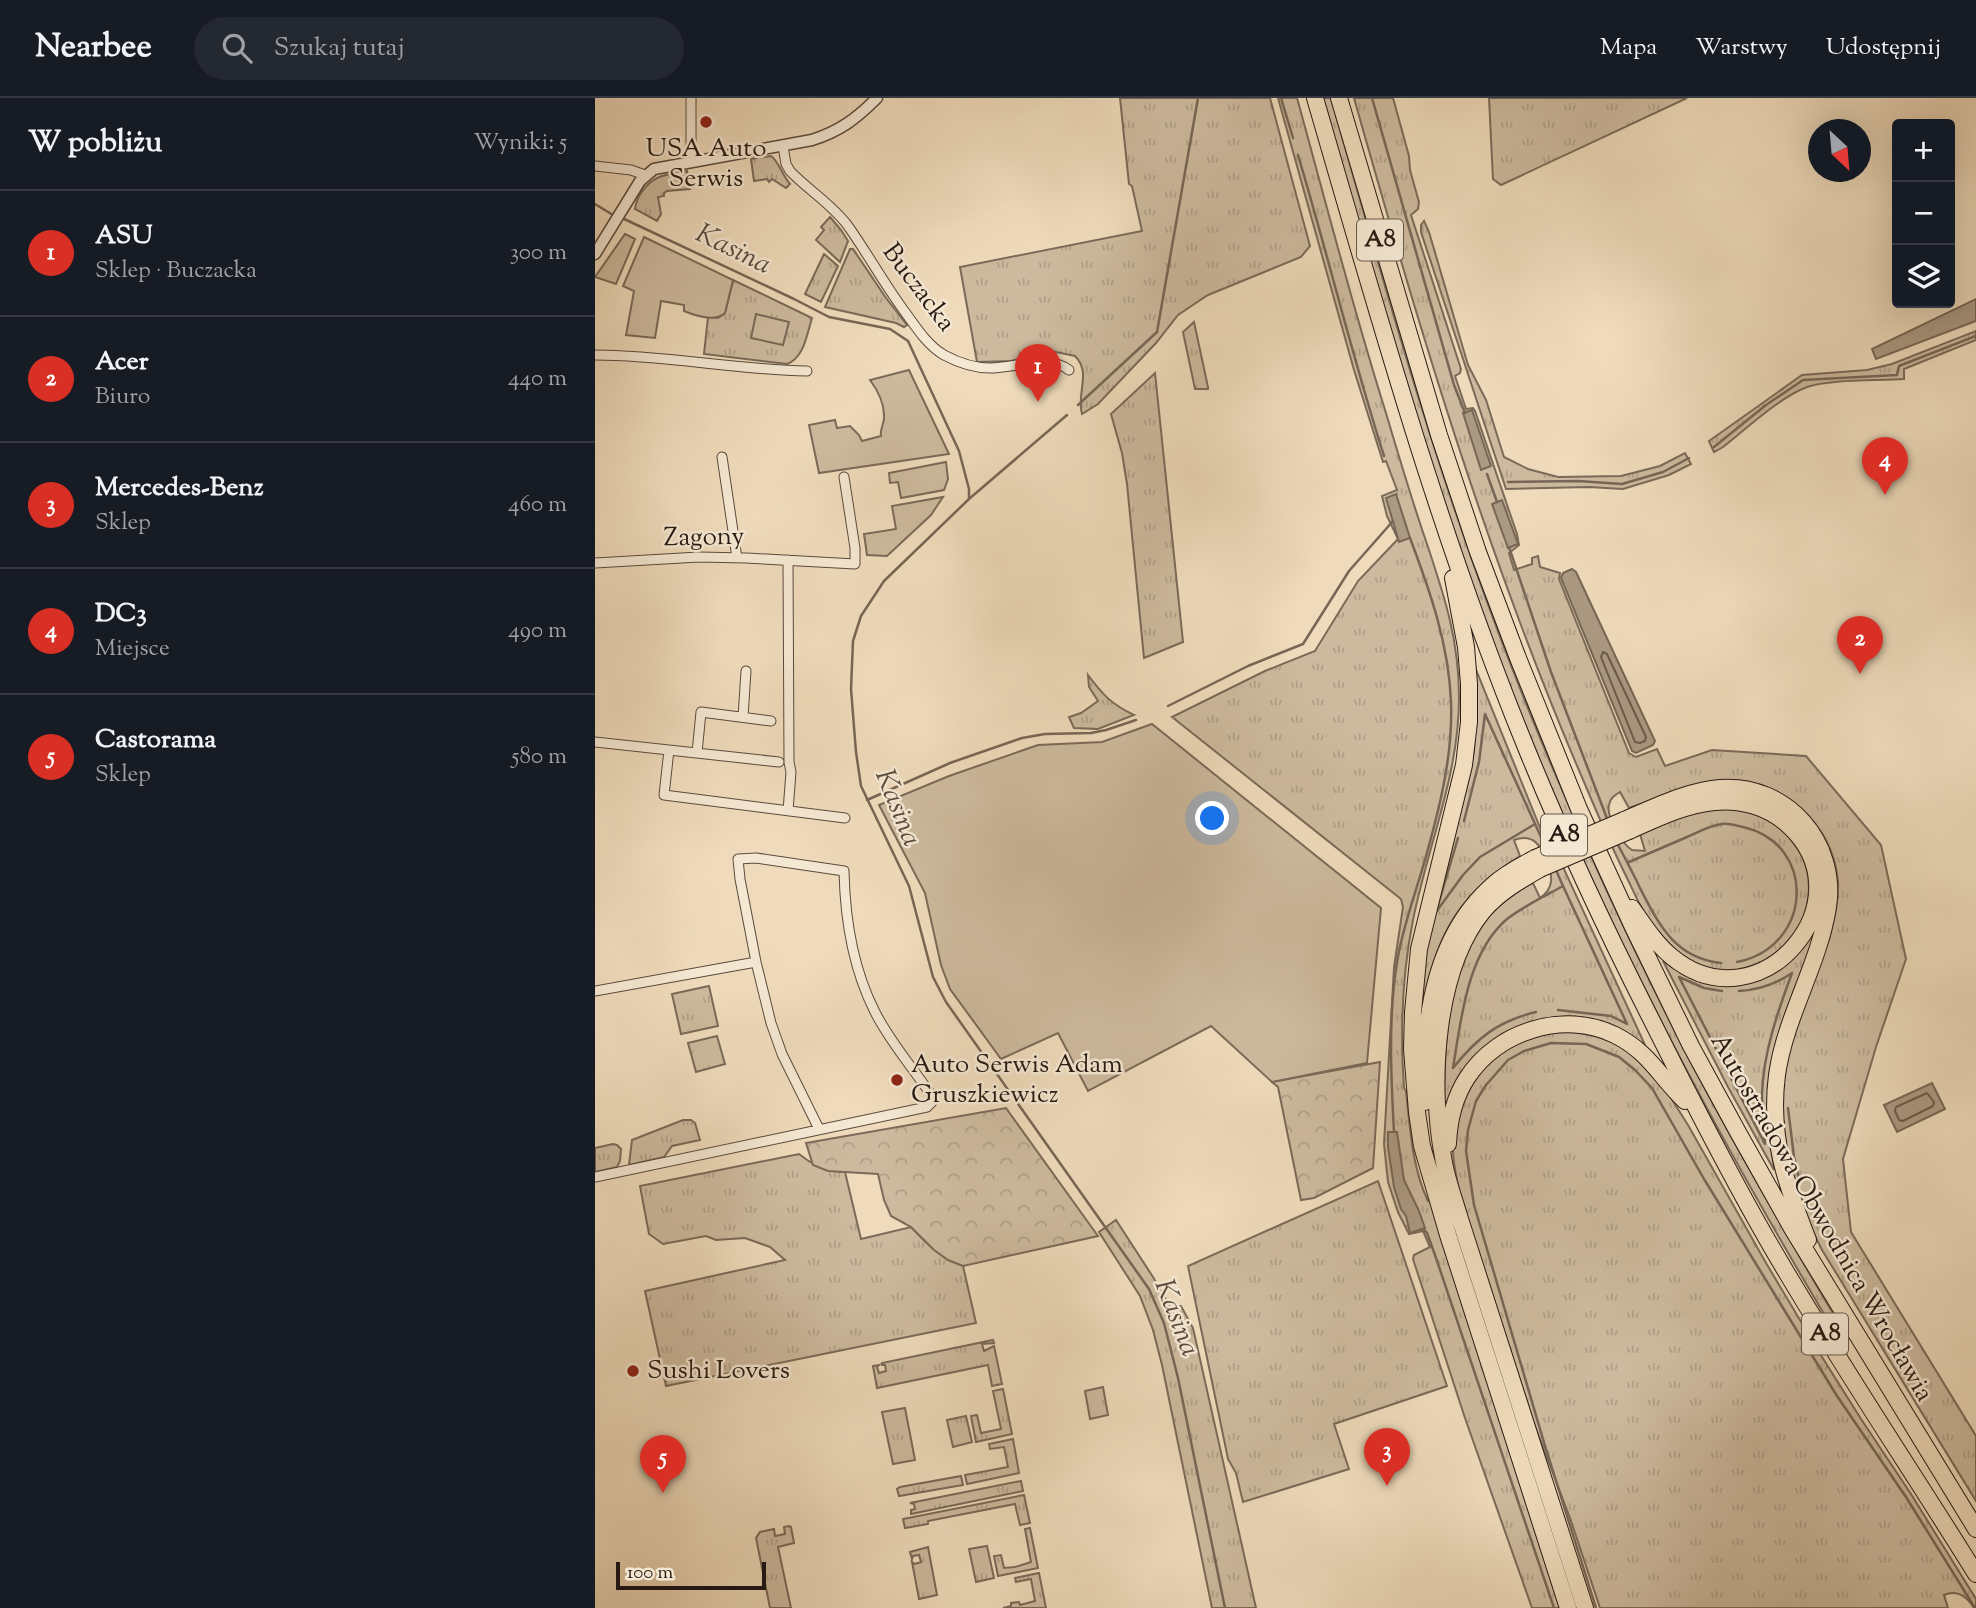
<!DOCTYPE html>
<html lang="pl">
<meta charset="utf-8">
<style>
:root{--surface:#171b24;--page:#242831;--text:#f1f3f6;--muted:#9ea1a6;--line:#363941;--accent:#d93025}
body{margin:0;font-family:"Sorts Mill Goudy",serif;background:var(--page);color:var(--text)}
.controls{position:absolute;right:21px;top:21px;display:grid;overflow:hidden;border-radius:7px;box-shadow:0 7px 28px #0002}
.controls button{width:63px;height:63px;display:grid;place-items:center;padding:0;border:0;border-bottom:2px solid var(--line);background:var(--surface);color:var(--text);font:35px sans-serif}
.compass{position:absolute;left:1213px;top:21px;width:63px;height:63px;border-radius:50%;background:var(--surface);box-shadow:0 7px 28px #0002;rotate:154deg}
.scale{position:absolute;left:21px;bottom:18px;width:150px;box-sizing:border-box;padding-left:7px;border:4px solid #281a12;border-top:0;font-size:19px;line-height:24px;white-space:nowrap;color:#281a12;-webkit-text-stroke:5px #f5e8d3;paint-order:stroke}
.you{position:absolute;left:618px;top:721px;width:24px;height:24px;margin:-18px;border:5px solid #fff;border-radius:50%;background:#1a73e8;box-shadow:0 0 0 10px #1a73e833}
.badge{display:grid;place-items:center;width:46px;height:46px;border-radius:50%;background:var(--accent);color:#fff;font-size:23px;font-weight:700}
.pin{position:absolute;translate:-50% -58px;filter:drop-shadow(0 2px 4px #0008)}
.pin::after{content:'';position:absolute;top:37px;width:24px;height:21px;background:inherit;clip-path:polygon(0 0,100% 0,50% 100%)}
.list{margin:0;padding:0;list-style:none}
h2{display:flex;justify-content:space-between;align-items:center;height:91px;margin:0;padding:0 28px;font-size:30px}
h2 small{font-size:23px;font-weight:400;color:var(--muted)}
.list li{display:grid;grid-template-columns:46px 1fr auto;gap:21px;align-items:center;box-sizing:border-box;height:126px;padding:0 28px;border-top:2px solid var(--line)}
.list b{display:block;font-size:26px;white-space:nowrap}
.list p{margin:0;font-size:23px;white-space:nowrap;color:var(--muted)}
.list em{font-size:23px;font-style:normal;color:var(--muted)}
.icon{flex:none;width:38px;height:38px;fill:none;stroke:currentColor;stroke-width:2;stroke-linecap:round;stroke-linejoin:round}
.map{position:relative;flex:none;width:1381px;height:1510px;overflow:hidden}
header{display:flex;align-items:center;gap:42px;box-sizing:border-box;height:98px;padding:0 35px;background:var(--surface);border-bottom:2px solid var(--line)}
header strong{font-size:33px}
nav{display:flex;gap:38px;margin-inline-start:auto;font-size:24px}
.search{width:490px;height:63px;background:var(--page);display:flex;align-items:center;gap:18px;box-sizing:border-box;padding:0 24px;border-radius:38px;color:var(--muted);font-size:26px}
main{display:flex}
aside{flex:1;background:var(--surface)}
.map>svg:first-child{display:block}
.grass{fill:url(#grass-tufts);stroke:#7a6a58;stroke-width:2}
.forest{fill:url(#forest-crowns);stroke:#7a6a58;stroke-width:2}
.garden{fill:#cdba9e;stroke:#7a6a58;stroke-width:2}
.water{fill:#ab9982;stroke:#765;stroke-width:2}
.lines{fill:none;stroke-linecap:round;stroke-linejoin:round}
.shore{stroke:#6a5a4a;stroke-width:2}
.stream{stroke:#765;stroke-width:2.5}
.minor-casing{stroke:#5a4a3c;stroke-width:11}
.tertiary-casing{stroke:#5a4a3c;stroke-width:13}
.motorway-casing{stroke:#281a12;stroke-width:18}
.minor{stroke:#f5e8d3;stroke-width:9}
.tertiary{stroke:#f5e8d3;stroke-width:10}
.motorway{stroke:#efdbbb;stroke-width:16}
.motorway-bridge-casing{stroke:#281a12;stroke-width:18;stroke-linecap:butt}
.motorway-bridge{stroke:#efdbbb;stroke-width:16}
.poi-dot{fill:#8f2418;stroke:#f5e8d3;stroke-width:2.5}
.labels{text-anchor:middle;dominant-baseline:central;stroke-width:5;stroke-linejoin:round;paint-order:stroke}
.shield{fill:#f5e8d3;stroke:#66584c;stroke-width:2}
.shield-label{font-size:24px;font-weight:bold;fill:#281a12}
.poi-label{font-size:26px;fill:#281a12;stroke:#f5e8d3;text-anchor:start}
.street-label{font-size:26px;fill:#281a12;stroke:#f5e8d3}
.water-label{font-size:28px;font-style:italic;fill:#5c4d3f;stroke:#f5e8d3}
</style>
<header>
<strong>Nearbee</strong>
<div class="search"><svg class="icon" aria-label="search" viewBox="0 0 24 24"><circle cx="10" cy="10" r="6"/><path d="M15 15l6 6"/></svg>Szukaj tutaj</div>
<nav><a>Mapa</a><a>Warstwy</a><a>Udostępnij</a></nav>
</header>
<main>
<aside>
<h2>W pobliżu<small>Wyniki: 5</small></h2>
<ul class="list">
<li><span class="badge">1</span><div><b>ASU</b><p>Sklep · Buczacka</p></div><em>300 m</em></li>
<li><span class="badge">2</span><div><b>Acer</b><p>Biuro</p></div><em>440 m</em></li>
<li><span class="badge">3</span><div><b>Mercedes-Benz</b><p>Sklep</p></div><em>460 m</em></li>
<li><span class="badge">4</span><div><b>DC3</b><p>Miejsce</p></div><em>490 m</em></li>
<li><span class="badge">5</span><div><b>Castorama</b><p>Sklep</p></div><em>580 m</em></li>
</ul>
</aside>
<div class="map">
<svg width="1381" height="1510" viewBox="0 0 1381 1510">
<defs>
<pattern id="grass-tufts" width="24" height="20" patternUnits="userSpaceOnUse" patternTransform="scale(1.75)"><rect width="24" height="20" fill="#cdba9e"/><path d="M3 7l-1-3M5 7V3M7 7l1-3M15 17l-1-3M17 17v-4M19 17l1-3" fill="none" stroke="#b09f87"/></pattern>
<pattern id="forest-crowns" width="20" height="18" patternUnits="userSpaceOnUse" patternTransform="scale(1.75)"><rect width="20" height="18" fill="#cdba9e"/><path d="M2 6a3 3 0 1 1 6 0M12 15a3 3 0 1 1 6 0" fill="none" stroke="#b09f87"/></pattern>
</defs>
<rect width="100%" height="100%" fill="#efdbbb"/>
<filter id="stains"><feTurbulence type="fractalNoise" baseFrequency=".00286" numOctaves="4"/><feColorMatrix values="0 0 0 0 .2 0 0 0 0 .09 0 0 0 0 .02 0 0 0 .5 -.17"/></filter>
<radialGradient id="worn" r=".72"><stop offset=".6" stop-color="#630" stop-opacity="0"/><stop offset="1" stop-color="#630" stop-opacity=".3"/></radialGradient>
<path class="grass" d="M525,0H675L715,148L706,159L613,197L583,217L561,245L503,306L487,316C481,295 497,275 480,258L456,253L416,263L382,264L365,169L547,133L537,88L534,86Z
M683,0H702C731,105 758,211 791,315C804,359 817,403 832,446C850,500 864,542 864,600C864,677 833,747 818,822C807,877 805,934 809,990L811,993C815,1029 817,1070 833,1103H835L965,1510H937L870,1320L818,1161L819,1157L835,1149L828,1133L814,1136L803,1114L793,1084L789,1046L799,869L808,809L806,801L577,619L670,573L720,553L763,483L803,441L792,418L787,398L802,392L791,363L788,364L759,272Z
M728,0H736C792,198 848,397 924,588C974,714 1030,837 1092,957C1138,1045 1188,1131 1239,1217L1232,1221C1109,1015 1000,808 913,584C840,393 784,197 728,0Z
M759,0H798L814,58L815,72L824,104L823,111L816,117L866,271L865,275L860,278L871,311L878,310L880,313L922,436L924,447L914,455L919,472L937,466V460L943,458L945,469L965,475L964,481L1034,655L1041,659L1062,651L1070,668L1117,652L1211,658L1286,747L1311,861L1281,949L1248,1061L1256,1134L1381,1338V1403L1227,1152C1197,1093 1180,1038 1190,971C1197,929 1217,883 1231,842L1233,843L1234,841C1239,822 1244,803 1243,783C1238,726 1188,681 1131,682C1104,683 1060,701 1034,710L1025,694C1020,697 1015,700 1014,707C1011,718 1027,746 1037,752L1050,753L1045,736C1061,730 1077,720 1094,715C1130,706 1173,710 1196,742C1200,747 1204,753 1207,758C1223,793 1209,838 1179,859C1170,864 1157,868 1148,871C1120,879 1089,864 1070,844C1053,827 1043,803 1033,782C1018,752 1005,722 992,691C895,468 825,234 759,0Z
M894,0H1092L906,87L898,81Z
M176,58C183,62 187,77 195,86L191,90L177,81L174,84L172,81L159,83L156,61Z
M92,73L95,91L72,93L69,95V98L63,99L66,116L62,123L40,111C41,104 42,101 46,95C59,76 71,77 92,73Z
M235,119L246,132L253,143L245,164L221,142L229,132L226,129Z
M829,123L834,134L873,267L891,302L909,359L933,371L963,379L1026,378L1065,368L1090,355L1096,366L1074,377L1028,391L994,389L911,391L826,134V127Z
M255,151H258L291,200L312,227L309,229L301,225L230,209Z
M229,156L243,168L226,204L210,196Z
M138,182L217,220C212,236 209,260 192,266L109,256L113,219L123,220L130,215Z
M599,224L613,289V291H600L588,234Z
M1381,233V242L1309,271V281C1283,283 1234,281 1212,289C1185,299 1151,331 1128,349L1119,354L1114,343L1207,277L1272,272L1297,266Z
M560,275L588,544L549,560L532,386L527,355L516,316Z
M880,569L952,747L957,745L1050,947C1016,922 974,912 933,926C921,930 908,934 899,942C892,948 888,957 883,964C872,979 862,994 851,1009H849C850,939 851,856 905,805C914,796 927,790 938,785L945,800C959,790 958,779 952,764C946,748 939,735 919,742L925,758C856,800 838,847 825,924L826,870L871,690L879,653L881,613Z
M493,577C508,597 516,606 539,617L503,631L479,630L474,619L486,615L503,603L494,589Z
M1128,695C1215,700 1245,766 1220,844H1217C1198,896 1175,950 1173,1007C1173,1028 1177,1050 1179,1072L1133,989L1068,863C1111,893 1165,898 1203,855C1208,849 1209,844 1212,838C1232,797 1229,748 1189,719C1169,704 1144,697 1119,700C1093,703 1068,714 1043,725L1042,721L1086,703Z
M114,888L123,928L86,936L77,896Z
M975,933L1001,938L1025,947L1044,960L1069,989L1093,1027L1171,1165L1227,1259L1266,1321L1316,1396L1381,1501V1510H1379C1372,1499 1363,1491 1349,1497L1353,1510H1005L975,1420L940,1328L866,1101C863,1085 858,1068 858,1052C858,999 894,946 948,936C957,934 966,934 975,933Z
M122,938L130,966L101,974L93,945Z
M88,1022H96L100,1025L105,1042L77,1048L69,1059L34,1067L37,1042Z
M18,1046L22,1047L26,1051L25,1063L22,1069L0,1074V1050Z
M204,1056C221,1069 229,1073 250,1074L266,1141L316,1129C332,1146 346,1160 368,1168L381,1225L71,1288L50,1193L190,1162L175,1149L150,1140L121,1142L111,1138L68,1146L54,1136L45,1088Z
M783,1083L852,1288L739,1326L754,1371L648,1404L641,1375L633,1361L593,1168Z
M521,1122L558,1179L576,1210L586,1208L598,1230L661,1510H617L567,1267L558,1232L545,1198L504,1134Z
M398,1242L399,1245L387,1246L389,1253L399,1248L407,1286L397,1288L393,1267L282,1290L278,1268L284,1267L282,1269L284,1275L291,1273L290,1267H287V1265Z
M508,1289L513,1317L495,1321L490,1293Z
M408,1291L417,1336L381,1344L376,1318L382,1317L386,1335L406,1331L398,1293Z
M310,1310L320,1362L298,1366L287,1314Z
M371,1318L377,1344L358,1349L352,1322Z
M418,1341L424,1375L372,1386L370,1377L413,1369L409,1349L395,1351L394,1346Z
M366,1378L368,1387L304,1398L302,1391L305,1389Z
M426,1383L428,1393L316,1416V1412L320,1411L319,1406L315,1405Z
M429,1397L435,1425L425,1427L420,1406L333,1423V1426L310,1430L308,1421Z
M194,1428L196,1429L199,1445L183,1449L196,1510H175L161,1440L165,1434L179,1431L180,1438L190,1436L189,1429Z
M435,1430L443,1470L403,1478L399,1458L406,1457L409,1470L420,1469L436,1464L430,1431Z
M392,1448L399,1480L381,1484L374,1451Z
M333,1449L342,1497L324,1501L317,1464L320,1466L326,1464L324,1457L318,1458L317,1461L315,1454Z
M444,1475L451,1510H408L416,1508V1505L424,1504L425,1507L440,1503L436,1481L421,1484L420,1480Z"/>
<path class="forest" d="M785,964L778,1070L719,1100L706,1102L683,989L677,984Z
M411,1010L503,1138L368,1168L353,1162L339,1152L316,1129L296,1118L289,1102L283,1076L233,1073L218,1067L211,1045Z"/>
<path class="garden" d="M30,136L40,141L21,186L0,179Z
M49,139L138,182L130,215C120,224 101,218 89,213V207L66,203L60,240L31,237L39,193L28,188Z
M161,216L194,224L188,247L156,240Z
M314,272L354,356L224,375L214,327L240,322L242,330L255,328L264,337L267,343L286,338C285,331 288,328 289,321C290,306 284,294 275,282Z
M351,364L353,381L349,392L306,400L303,384L295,385L294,375Z
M348,399L336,417L292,458L272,457L269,436L301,431L297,408Z
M557,626L786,810L772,965L677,984L616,928L493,993L463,935L406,961L355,891L346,867L330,795L284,707L354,678L443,647L507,644Z"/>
<path class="water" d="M1381,201V223L1281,261L1277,251Z
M877,312L896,368L886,372L868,315Z
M801,396L815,440L804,444L791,400Z
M907,402L923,446L913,450L897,406Z
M977,471L981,474L1060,643L1058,647L1041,655L1037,653L966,480L968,475Z
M1337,985L1350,1011L1302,1034L1289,1007Z
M793,1034H802L809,1082L824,1113L830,1130L815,1135L811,1118L806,1111L799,1089L793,1049Z"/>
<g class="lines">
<path class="shore" d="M1008,554L1012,556L1051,639L1050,643L1045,645L1040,644L1006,559Z
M1332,995L1339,1004L1338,1008L1308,1023L1304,1022L1300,1013L1301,1009Z"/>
<path class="stream" d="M686,0L698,40
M777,0L859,287L870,315
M703,57C733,157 757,258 789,358
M0,106L18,117
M25,119L199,201L234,219L295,231L313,243L364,353L374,391V401L289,483L266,518L258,543L256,591L261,654L266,688L314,788L338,879L351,904L554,1191L569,1225L583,1280L630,1510
M483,307L562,234L603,0
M1119,349L1171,307L1208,282L1302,277L1304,268L1381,238
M892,376L902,404
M913,384L983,383L1027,386L1068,374L1094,360
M374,401L472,317
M914,449L956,574L1013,723
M573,608L653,568L708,546L754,473L798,423
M272,702L355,665L427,640L450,636L496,635L511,632L541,622
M869,723L884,664L890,616L951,750
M863,740L841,814L868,777L885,759L940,726
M1022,745C1030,760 1038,775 1045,790C1064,827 1080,860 1126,865
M1034,764C1053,756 1073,747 1092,739C1103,734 1116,727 1127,726C1134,725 1142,728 1148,729C1223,746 1218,849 1142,864
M961,772L968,788
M1127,893L1109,890L1084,879L1170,1046C1169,1030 1167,1013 1167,997C1168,955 1183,913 1197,875C1181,886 1164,892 1144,893
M941,914C903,923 882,940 858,970C866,922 872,855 912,821C929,808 950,798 968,788L1032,926L1016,918L963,912
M1193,1010L1199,1059L1205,1084
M799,1034C796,978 793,920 802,864C808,826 823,789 833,751C846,704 858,654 856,604C854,547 835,493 815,440
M828,1131L832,1135L840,1157L959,1510
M1001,1510L950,1348L879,1107L871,1053L873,1032L881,1003L891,987L913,962L929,953L956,945L991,946L1014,955L1024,959L1040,972L1057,990L1109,1081L1242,1298L1311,1399L1380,1510"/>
<defs>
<path id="minor" d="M96,0V64
M188,48L191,66L195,73C213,92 238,107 253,128C273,156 289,186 310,214C321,229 332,247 349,257C364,265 378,270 395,270C420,270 452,256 474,272
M0,68L36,72L50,77
M0,257C71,257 141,272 212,273
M127,359L142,460
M193,462L194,664L196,674L193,713
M0,465L104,459L151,460L260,466V450L249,379
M148,619L151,573
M0,644L184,664
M74,652L69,697L250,720
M102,655L106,614L176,623
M0,893L161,864
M0,1079L332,1009L337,1004V998C318,970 295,944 280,914C258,871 250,820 249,773L161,760L143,761L145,781L161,864L176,925L187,956L224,1031"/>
<path id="tertiary" d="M0,156L45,83L59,71L217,42C245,33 261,21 282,0"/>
<path id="motorway" d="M720,0C784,220 845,440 932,652C969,743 1011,832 1055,919C1093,995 1131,1070 1173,1143C1238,1256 1312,1365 1381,1476
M744,0L844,337L883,454L923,560L984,711L1037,827L1096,948L1144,1036L1198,1132L1381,1431
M858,480L871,549L874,586V624L869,667L824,851L818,914L817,951L822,1014L827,1048L853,1137L973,1510
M1029,722C1060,709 1091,693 1125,690C1192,685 1243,745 1233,809C1224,867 1190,919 1182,977C1174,1039 1191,1086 1213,1142
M1034,733C1061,721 1089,707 1119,704C1146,701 1173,709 1193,727C1276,802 1165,931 1077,859C1061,846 1049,827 1037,810
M945,771C924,783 905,794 889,812C840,871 834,986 848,1059C851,1080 859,1100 865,1121L990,1510
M830,1004C827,927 838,838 899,786C911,775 926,768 940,760
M853,1046C854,1022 859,1000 872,980C902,933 969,912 1020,937C1054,954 1064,978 1090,1003"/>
</defs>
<use href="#minor" class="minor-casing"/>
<use href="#tertiary" class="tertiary-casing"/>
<use href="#motorway" class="motorway-casing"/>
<use href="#minor" class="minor"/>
<use href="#tertiary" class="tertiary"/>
<use href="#motorway" class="motorway"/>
<defs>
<path id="motorway-bridge" d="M940,760L1029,722
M945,771L1034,733"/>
</defs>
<use href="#motorway-bridge" class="motorway-bridge-casing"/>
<use href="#motorway-bridge" class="motorway-bridge"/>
</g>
<g class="poi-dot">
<circle cx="111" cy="24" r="7"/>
<circle cx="302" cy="982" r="7"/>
<circle cx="38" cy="1273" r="7"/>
</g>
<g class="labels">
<g class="shield">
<rect x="762" y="121.5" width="46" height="41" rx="5"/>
<rect x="946" y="716.5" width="46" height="41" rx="5"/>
<rect x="1207" y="1215.5" width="46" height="41" rx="5"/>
</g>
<g class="shield-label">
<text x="785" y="142">A8</text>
<text x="969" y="737">A8</text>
<text x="1230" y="1236">A8</text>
</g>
<g class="poi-label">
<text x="111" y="51" text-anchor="middle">USA Auto<tspan x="111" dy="30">Serwis</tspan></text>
<text x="316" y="967">Auto Serwis Adam<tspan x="316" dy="30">Gruszkiewicz</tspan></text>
<text x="52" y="1273">Sushi Lovers</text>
</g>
<g class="street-label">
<text transform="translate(323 190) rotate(53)">Buczacka</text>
<text transform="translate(109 440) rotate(-1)">Zagony</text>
<text transform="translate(1226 1120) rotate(60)">Autostradowa Obwodnica Wrocławia</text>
</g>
<g class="water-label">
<text transform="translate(138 152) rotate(26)">Kasina</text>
<text transform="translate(302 710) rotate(68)">Kasina</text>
<text transform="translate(581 1220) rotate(69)">Kasina</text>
</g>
</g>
<rect width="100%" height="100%" filter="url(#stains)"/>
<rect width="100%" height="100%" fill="url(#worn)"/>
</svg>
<div class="controls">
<button>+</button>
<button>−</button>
<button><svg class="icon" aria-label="layers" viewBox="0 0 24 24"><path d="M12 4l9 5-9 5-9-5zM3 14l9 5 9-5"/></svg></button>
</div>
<svg class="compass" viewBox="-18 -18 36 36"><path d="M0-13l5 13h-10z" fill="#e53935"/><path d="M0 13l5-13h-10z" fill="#9ea1a6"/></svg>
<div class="scale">100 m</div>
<div class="you"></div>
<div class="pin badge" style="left:443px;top:304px">1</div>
<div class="pin badge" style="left:1265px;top:576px">2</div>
<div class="pin badge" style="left:792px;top:1388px">3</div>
<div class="pin badge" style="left:1290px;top:397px">4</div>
<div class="pin badge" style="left:68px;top:1395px">5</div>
</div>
</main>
